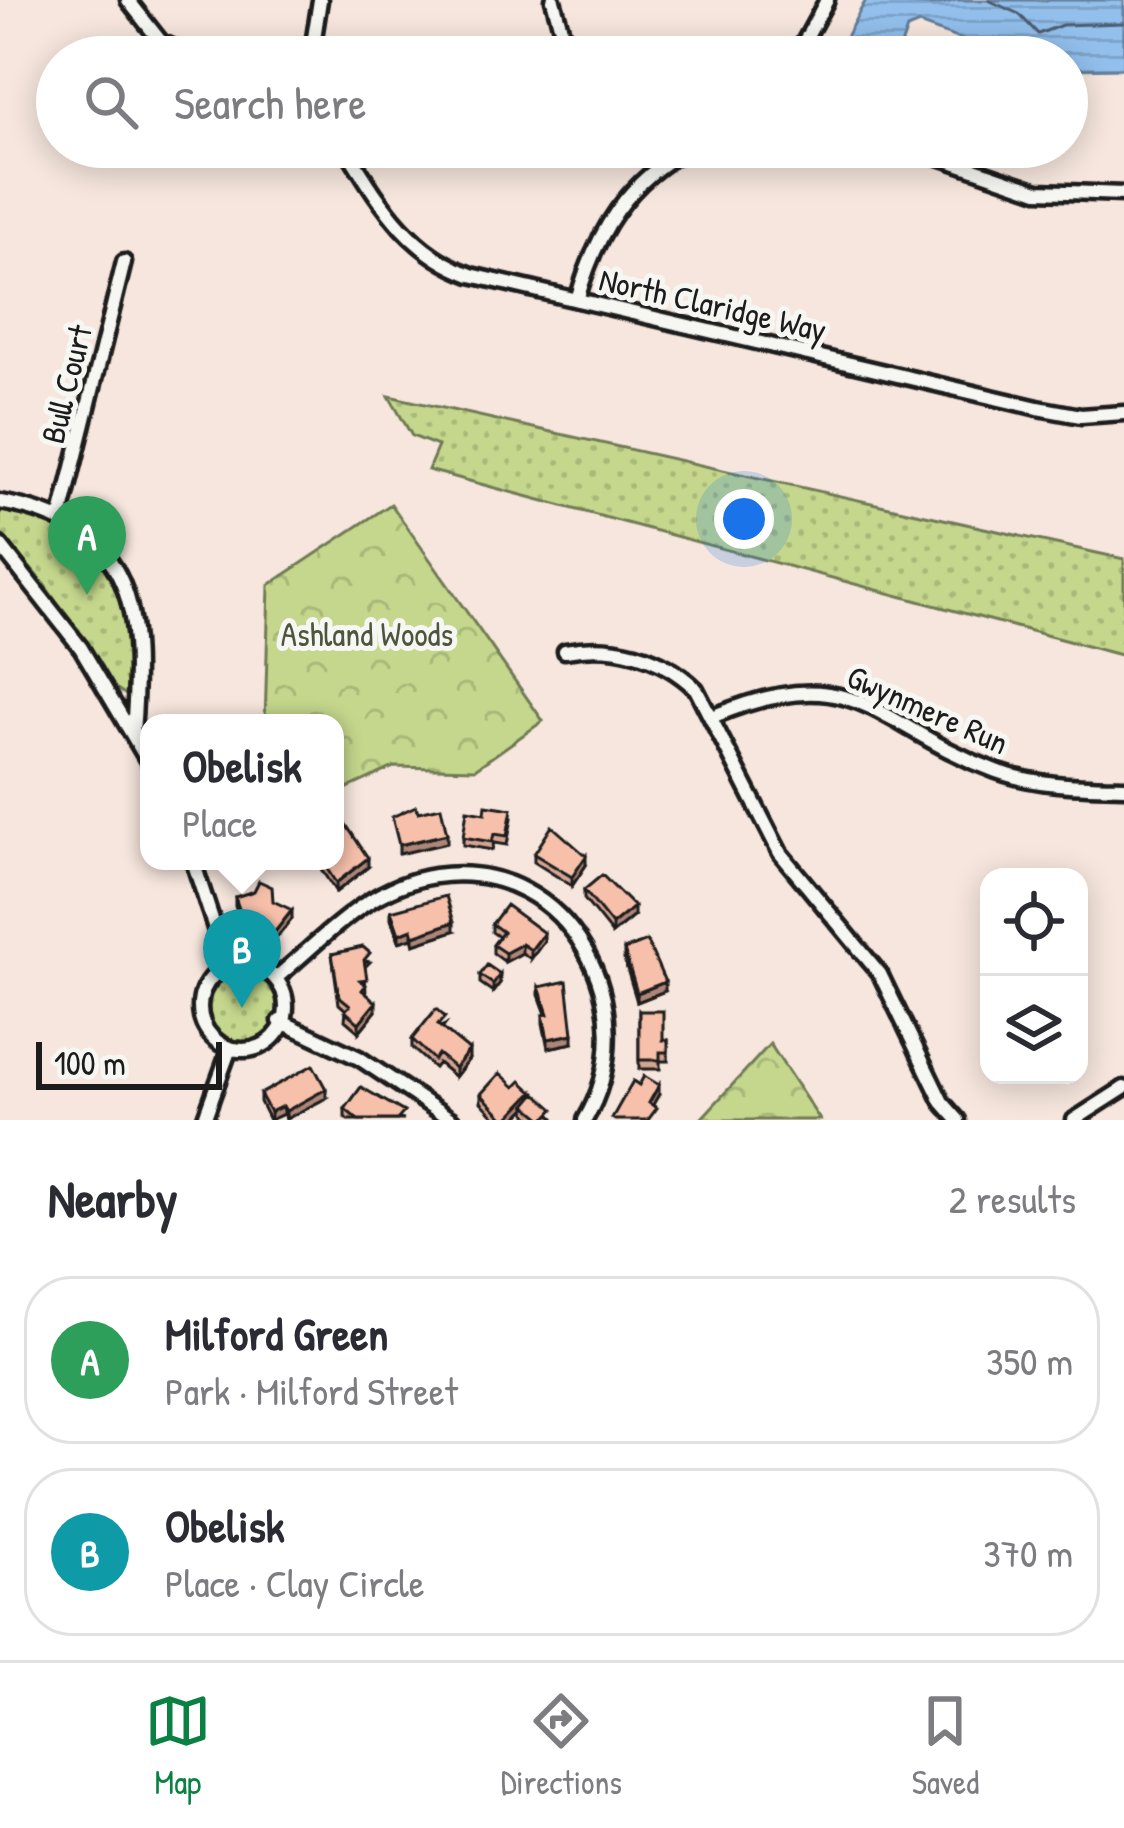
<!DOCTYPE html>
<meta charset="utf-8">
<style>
:root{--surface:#fff;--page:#f7f7f7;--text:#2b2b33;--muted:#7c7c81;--line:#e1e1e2;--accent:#0b8043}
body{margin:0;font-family:"Patrick Hand",sans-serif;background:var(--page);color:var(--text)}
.controls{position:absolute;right:36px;bottom:36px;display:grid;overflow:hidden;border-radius:24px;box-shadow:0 6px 30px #0003}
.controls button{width:108px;height:108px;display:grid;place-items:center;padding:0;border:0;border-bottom:3px solid var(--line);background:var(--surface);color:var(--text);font:60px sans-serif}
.scale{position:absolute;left:36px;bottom:30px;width:186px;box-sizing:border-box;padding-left:12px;border:6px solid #1c1c1c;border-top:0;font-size:33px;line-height:42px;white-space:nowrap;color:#1c1c1c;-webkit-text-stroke:9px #f6f6f2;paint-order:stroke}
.you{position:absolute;left:744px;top:519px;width:42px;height:42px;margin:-30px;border:9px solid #fff;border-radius:50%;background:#1a73e8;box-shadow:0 0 0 18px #1a73e833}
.badge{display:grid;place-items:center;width:78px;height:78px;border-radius:50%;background:var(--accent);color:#fff;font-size:39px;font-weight:700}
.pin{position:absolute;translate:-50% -99px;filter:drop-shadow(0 3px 6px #0008)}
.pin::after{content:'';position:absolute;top:63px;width:42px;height:36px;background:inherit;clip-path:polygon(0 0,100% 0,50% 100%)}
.popup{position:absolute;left:140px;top:714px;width:204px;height:156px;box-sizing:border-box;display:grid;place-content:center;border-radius:24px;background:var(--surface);filter:drop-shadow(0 3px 9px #0005);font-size:39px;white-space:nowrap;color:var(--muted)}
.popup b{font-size:45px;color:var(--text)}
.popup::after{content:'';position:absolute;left:50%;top:100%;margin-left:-24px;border:24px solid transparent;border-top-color:var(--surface)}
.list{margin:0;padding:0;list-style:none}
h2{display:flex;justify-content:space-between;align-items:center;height:156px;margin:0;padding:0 48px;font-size:51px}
h2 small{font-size:39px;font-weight:400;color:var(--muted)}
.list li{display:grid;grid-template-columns:78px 1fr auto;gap:36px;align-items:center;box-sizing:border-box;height:168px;margin:0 24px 24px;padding:0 24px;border:3px solid var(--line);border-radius:48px}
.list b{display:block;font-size:45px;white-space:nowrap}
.list p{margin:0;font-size:39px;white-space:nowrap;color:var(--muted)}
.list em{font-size:39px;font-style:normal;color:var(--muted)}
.icon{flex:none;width:66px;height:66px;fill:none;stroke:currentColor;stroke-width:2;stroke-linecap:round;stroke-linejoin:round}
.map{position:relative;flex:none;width:1124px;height:1120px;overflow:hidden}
.search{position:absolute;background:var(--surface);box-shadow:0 6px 30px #0003;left:36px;right:36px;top:36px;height:132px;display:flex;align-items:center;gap:30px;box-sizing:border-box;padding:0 42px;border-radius:66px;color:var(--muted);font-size:45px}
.sheet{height:540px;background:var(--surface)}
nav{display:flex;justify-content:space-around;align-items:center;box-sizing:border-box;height:168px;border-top:3px solid var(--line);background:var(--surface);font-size:33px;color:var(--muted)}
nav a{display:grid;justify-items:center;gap:6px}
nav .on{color:var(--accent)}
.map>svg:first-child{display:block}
.grass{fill:url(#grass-dots);stroke:#707a54;stroke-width:3}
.forest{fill:url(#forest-crowns);stroke:#707a54;stroke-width:3}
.water{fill:url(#water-rules);stroke:#637e99;stroke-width:3}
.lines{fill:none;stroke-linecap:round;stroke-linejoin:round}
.shore{stroke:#4b5d6f;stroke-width:3}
.minor-casing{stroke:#1c1c1c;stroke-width:21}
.minor{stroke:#f6f6f2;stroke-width:12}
.wall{fill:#d4a593;stroke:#1c1c1c;stroke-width:3}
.shaded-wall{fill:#ad8678;stroke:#1c1c1c;stroke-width:3}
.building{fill:#f7c0ab;stroke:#1c1c1c;stroke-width:3}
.labels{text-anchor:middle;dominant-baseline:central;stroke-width:10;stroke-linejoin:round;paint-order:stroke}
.street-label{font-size:33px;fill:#1c1c1c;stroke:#f6f6f2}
.park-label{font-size:33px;fill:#4e543e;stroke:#f6f6f2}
</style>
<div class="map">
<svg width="1124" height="1120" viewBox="0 0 1124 1120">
<defs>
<pattern id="grass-dots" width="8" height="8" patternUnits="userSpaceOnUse" patternTransform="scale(3)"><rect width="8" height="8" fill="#c4d78c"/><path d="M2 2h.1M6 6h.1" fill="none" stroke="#a8b878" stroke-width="1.8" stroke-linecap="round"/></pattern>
<pattern id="forest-crowns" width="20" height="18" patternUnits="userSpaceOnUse" patternTransform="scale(3)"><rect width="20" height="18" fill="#c4d78c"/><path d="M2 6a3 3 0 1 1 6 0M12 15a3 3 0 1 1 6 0" fill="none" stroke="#a8b878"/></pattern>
<pattern id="water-rules" width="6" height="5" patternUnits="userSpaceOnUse" patternTransform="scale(3)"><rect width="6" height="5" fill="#92bfec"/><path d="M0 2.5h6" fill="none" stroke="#7da4ca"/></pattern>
</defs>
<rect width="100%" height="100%" fill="#f6e6dd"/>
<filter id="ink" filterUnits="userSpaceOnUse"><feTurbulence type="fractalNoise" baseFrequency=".00833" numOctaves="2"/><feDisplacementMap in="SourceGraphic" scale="24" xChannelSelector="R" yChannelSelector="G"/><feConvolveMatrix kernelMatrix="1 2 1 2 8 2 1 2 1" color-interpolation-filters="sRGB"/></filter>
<g filter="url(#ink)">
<path class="grass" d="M389,396L1124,559V656L428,470L438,446L412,436Z
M0,508C69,522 135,570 132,648C132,664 134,682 126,695L114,687L44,584L0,533Z
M209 1008a34 34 0 1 1 68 0a34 34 0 1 1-68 0Z"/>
<path class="forest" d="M391,504L543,721L475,769L394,767L335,794V723H265L269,585Z
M770,1044L820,1120H700Z"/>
<path class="water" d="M866,0C895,0 931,11 956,0H1124V68L1067,69V57H1009L919,24L907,29L897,57H835Z"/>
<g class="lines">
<path class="shore" d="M988,0L1019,14L1038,34L1062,25L1124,23"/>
<defs>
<path id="minor" d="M128,0L161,42L195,57
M553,0L569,57
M311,57L320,0
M796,57L827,0
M345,147C379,201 407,252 471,275L1038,408L1081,416L1124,413
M910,147L1038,191L1124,194
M577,300C596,232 628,180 691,147
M0,502C139,526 142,616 133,733
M60,520L124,262
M0,545L81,648L149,763
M565,651C613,642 661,655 696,689L780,853L880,974L942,1102L958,1120
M714,716C858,656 873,725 996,771C1038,786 1080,786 1124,787
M193,861L227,965
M200 1007a43 43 0 1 1 86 0a43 43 0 1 1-86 0Z
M276,978C325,937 369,886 435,876C571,856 649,1012 585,1120
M280,1021L359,1058L452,1120
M204,1120L229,1051
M1074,1120L1124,1088"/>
</defs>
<use href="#minor" class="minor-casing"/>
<use href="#minor" class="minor"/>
</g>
<path class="wall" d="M512,818L507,845L494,843L492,850L463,845V837Z
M534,854L586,865L572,886L534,862Z
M321,861L368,867L336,892L321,869Z
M584,890L634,916L612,934L584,899Z
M235,897L273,901L292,919L274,941L267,932L256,935V922L240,921L235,906Z
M391,911L454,931L414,944L412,938L399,942L391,919Z
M492,924L544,941L531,959L522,953L505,962L493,953V945L499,937L492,932Z
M624,950L665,991L637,1002L624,959Z
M332,954L370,962L365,967L366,994L376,1011L359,1032L345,1020L346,1010L339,1004Z
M480,975L500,983L493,992L480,983Z
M539,987L573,1043L548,1048L543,1023V1015L546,1014L539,995Z
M639,1011L663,1040H668V1061H660V1069H639Z
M445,1025L442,1029L469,1059L455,1077L438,1063L434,1068L412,1048V1039Z
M515,1087L533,1096L554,1118L552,1120H533L526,1113V1108L514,1120H498L481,1102V1094Z
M260,1094L326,1098L286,1119L283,1114L269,1120L260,1102Z
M345,1109L404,1120H348L345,1117Z"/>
<path class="shaded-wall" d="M447,834V843L399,854V845Z
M586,856V865L572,886V877Z
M368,858V867L336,892V883Z
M634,907V916L612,934V925Z
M292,910V919L274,941V933Z
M454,922V931L414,944V936Z
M267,923V932L256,935V926Z
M412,929V938L399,942V934Z
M544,933V941L531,959V950Z
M522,944V953L505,962V953Z
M500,974V983L493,992V984Z
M665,982V991L637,1002V993Z
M376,1002V1011L359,1032V1023Z
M573,1034V1043L548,1048V1039Z
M469,1050V1059L455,1077V1068Z
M659,1085V1094L649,1112V1103Z
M326,1089V1098L286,1119V1111Z
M533,1092V1100L526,1105V1108L514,1120H506Z
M283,1106V1114L270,1120V1112Z"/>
<path class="building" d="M486,805L512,809L507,836L494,834L492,842L463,837L467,810L485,813Z
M416,806L418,812L441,807L447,834L399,845L392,817Z
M343,820L368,858L336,883L322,861H335V826Z
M552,826L586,856L572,877L534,854Z
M602,875L634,907L612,925L584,890Z
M259,881L272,887L273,901L292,910L274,933L267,923L256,926V913L240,912L235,897L254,891Z
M446,896L454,922L414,936L412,929L399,934L391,911Z
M506,905L544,933L531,950L522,944L505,953L493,945L503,932L492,924Z
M647,941L665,982L637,993L624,950Z
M363,947L370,953L364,960L367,979L360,980L366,985L362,990L376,1002L359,1023L345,1011L350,1005L339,996L332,954Z
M487,965L500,974L493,984L480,975Z
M567,981L573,1034L548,1039L543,1015L548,1014L539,987Z
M436,1009L445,1017L438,1025L469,1050L455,1068L438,1054L434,1060L412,1039Z
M639,1011H663V1040H668V1052H660V1060H639Z
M313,1065L326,1089L286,1111L283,1106L270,1112L260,1094Z
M500,1073L515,1087L521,1081L533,1092L506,1120L481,1094Z
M644,1076L659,1085L649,1103L657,1108L648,1120H615L612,1118L633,1081L639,1085Z
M361,1087L404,1112L397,1120H358L345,1109Z
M536,1093L554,1109L544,1120L526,1105Z"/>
</g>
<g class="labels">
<g class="street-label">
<text transform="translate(713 304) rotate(13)">North Claridge Way</text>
<text transform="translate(66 384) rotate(-76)">Bull Court</text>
<text transform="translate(928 709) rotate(24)">Gwynmere Run</text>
</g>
<g class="park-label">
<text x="367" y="634">Ashland Woods</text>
</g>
</g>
</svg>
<div class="controls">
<button><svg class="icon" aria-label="locate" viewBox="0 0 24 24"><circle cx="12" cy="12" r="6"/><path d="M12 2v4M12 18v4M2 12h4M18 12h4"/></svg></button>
<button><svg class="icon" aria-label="layers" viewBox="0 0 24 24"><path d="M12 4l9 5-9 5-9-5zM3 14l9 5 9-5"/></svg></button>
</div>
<div class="scale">100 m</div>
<div class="you"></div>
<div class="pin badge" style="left:87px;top:595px;background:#2e9e5b">A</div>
<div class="pin badge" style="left:242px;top:1008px;background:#0f9aa8">B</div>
<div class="popup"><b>Obelisk</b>Place</div>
<div class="search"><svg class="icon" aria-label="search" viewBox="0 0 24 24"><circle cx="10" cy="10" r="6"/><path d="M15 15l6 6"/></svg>Search here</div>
</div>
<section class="sheet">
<h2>Nearby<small>2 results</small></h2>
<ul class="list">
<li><span class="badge" style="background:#2e9e5b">A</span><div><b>Milford Green</b><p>Park · Milford Street</p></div><em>350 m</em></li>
<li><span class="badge" style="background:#0f9aa8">B</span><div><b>Obelisk</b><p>Place · Clay Circle</p></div><em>370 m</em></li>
</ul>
</section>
<nav>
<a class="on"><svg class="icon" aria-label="map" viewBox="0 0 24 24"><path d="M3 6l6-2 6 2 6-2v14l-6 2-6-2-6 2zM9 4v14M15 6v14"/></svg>Map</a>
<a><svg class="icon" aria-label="directions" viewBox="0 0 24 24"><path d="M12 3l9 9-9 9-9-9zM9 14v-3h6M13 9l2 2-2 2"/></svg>Directions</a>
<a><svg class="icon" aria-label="saved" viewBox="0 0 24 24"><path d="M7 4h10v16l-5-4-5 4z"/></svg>Saved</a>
</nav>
